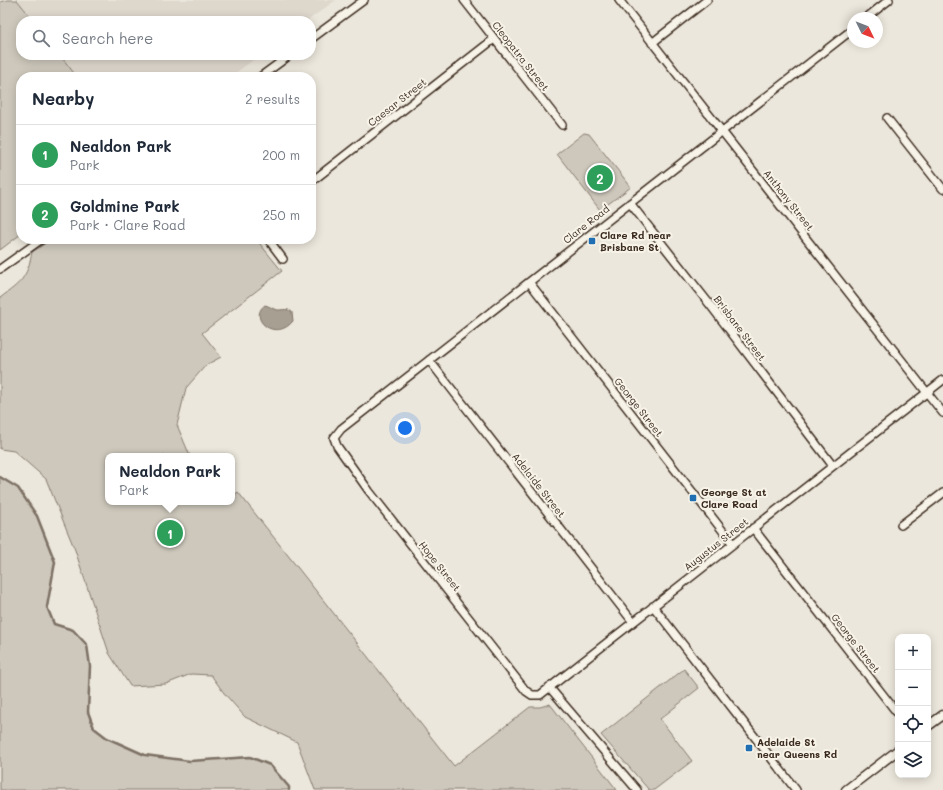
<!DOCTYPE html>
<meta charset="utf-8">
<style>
:root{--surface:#fff;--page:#f2f2f3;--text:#1f2937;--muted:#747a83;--line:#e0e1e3;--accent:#1f6fb2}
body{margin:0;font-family:Mali,sans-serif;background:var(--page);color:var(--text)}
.controls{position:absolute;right:12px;bottom:12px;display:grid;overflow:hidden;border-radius:8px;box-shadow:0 2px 10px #0003}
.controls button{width:36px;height:36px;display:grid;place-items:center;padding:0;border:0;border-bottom:1px solid var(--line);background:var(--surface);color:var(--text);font:20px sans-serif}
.compass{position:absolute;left:847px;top:12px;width:36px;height:36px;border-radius:50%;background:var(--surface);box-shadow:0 2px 10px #0003;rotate:133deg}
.you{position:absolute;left:405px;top:428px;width:14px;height:14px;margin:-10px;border:3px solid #fff;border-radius:50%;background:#1a73e8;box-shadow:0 0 0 6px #1a73e833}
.badge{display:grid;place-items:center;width:26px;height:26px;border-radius:50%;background:var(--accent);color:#fff;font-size:13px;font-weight:700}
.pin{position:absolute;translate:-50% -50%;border:2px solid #fff;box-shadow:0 1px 4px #0006}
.popup{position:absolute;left:105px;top:453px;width:130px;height:52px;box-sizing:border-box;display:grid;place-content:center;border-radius:8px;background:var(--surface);filter:drop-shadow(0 1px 3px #0005);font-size:13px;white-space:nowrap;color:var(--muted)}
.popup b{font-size:15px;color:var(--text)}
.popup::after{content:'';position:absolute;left:50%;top:100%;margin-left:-8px;border:8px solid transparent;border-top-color:var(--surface)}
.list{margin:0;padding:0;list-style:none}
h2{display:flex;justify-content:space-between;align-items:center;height:52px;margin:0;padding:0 16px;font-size:17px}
h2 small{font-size:13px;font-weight:400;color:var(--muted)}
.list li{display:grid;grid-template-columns:26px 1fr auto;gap:12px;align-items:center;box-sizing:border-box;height:60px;padding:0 16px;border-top:1px solid var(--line)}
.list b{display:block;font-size:15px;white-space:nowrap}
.list p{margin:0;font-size:13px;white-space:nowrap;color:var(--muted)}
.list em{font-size:13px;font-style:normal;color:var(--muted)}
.icon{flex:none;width:22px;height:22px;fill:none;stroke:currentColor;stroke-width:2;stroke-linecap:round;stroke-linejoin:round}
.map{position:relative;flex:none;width:943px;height:790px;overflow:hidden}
.search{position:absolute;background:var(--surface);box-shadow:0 2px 10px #0003;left:16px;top:16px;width:300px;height:44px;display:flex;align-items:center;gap:10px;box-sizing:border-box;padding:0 14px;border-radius:16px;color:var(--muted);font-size:15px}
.panel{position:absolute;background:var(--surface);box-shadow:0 2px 10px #0003;left:16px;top:72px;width:300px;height:172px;border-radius:16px}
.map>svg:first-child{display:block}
.built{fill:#ddd7cc}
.green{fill:#cec8bc;stroke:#84796d}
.water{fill:#a89f93;stroke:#7c7064}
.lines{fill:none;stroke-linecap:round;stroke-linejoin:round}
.stream{stroke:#7c7064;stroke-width:2.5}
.minor-casing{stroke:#3b2a1e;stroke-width:10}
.tertiary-casing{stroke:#3b2a1e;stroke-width:11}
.minor{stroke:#f7f3e8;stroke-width:7}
.tertiary{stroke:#f7f3e8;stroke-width:8}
.poi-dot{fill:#1f6fb2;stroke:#f7f3e8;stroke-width:1.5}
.labels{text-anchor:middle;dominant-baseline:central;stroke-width:4;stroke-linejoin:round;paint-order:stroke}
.street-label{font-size:10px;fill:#3b2a1e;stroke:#f7f3e8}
.poi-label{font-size:10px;font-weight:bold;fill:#3b2a1e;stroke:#f7f3e8;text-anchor:start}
</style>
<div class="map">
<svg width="943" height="790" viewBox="0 0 943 790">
<rect width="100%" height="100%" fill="#ece7dc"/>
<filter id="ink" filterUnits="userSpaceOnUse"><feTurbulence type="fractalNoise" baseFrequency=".025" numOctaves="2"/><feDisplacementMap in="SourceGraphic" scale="8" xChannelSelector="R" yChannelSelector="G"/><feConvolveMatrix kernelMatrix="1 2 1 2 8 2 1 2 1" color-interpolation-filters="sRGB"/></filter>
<g filter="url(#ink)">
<path class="built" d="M17,0H336L307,21H34Z
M60,55H260L230,77H77Z"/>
<path class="green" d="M7,0H17L34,21H21V55H60L77,77H21V234L0,250V2Z
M584,133L589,134L631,187L600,210L557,154Z
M52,239H256L282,271L202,333L221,357L206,365L186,388L177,425L190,456H108V502H220L221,505L226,502H232V497L238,492L454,766L530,707H540L550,704L617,790H315L297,742L245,717L224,693L211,675L191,674L166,684L130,686L109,653L75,550L46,479L14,451L0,449V298C21,282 27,279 32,252Z
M0,477L18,488L37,516L55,562L47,607L54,624L73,630L87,645L90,666L88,712L94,728L107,738L145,755L190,761L250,757L270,765L289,787V790H0Z
M684,669L699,688L660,719L692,761L654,790H649L601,735Z"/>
<path class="water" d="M265,305C270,306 274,310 278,310C284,310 287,308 292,312L293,321C275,343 247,318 265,305Z"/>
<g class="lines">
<path class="stream" d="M0,477L18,488L37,516L55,562L47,607L54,624L73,630L87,645L90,666L88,712L94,728L107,738L145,755L190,761L250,757L270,765L289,787V790"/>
<defs>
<path id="minor" d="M464,0L562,125
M619,0L943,413
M866,18L889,0
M853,29L341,429L334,438L337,446L369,491L526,691L532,695H540L943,380
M311,39L364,0
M652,43L707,0
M260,77L290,55
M887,118L943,189
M311,182L494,39
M630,203L711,306L833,466
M268,239L283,259
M0,269L42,239
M529,282L733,544
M429,360L633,622
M901,525L943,493
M753,528L898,714
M653,606L796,790
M549,687L637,790"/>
<path id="tertiary" d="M928,726L943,715
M846,790L898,750"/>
</defs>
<use href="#minor" class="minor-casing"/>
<use href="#tertiary" class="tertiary-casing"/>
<use href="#minor" class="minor"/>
<use href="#tertiary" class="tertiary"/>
</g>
</g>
<g class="poi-dot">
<rect x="588" y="237" width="8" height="8" rx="2"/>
<rect x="689" y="494" width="8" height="8" rx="2"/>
<rect x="745" y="744" width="8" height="8" rx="2"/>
</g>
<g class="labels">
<g class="street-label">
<text transform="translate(521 56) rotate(52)">Cleopatra Street</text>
<text transform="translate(397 102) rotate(-38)">Caesar Street</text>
<text transform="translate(789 200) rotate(52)">Anthony Street</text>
<text transform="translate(586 224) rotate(-38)">Clare Road</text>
<text transform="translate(740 328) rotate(53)">Brisbane Street</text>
<text transform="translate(639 407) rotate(52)">George Street</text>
<text transform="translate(539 485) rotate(52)">Adelaide Street</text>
<text transform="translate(716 544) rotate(-38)">Augustus Street</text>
<text transform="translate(440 566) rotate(52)">Hope Street</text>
<text transform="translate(856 643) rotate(52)">George Street</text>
</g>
<g class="poi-label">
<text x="600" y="235">Clare Rd near<tspan x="600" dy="12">Brisbane St</tspan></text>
<text x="701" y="492">George St at<tspan x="701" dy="12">Clare Road</tspan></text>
<text x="757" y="742">Adelaide St<tspan x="757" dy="12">near Queens Rd</tspan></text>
</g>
</g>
</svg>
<div class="controls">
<button>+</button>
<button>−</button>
<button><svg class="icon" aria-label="locate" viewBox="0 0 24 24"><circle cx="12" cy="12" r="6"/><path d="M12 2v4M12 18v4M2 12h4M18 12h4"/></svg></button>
<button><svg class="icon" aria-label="layers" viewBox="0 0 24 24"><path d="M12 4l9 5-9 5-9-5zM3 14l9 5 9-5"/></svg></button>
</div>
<svg class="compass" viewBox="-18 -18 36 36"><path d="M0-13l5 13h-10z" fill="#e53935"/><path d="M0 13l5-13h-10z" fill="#747a83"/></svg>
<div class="you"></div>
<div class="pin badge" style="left:170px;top:533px;background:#2e9e5b">1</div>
<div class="popup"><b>Nealdon Park</b>Park</div>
<div class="pin badge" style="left:600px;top:178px;background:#2e9e5b">2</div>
<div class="search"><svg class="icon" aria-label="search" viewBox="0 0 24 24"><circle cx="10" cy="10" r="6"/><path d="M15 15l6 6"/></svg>Search here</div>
<section class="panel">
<h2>Nearby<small>2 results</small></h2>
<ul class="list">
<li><span class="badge" style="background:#2e9e5b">1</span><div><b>Nealdon Park</b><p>Park</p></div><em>200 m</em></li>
<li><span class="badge" style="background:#2e9e5b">2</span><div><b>Goldmine Park</b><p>Park · Clare Road</p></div><em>250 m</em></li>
</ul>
</section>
</div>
